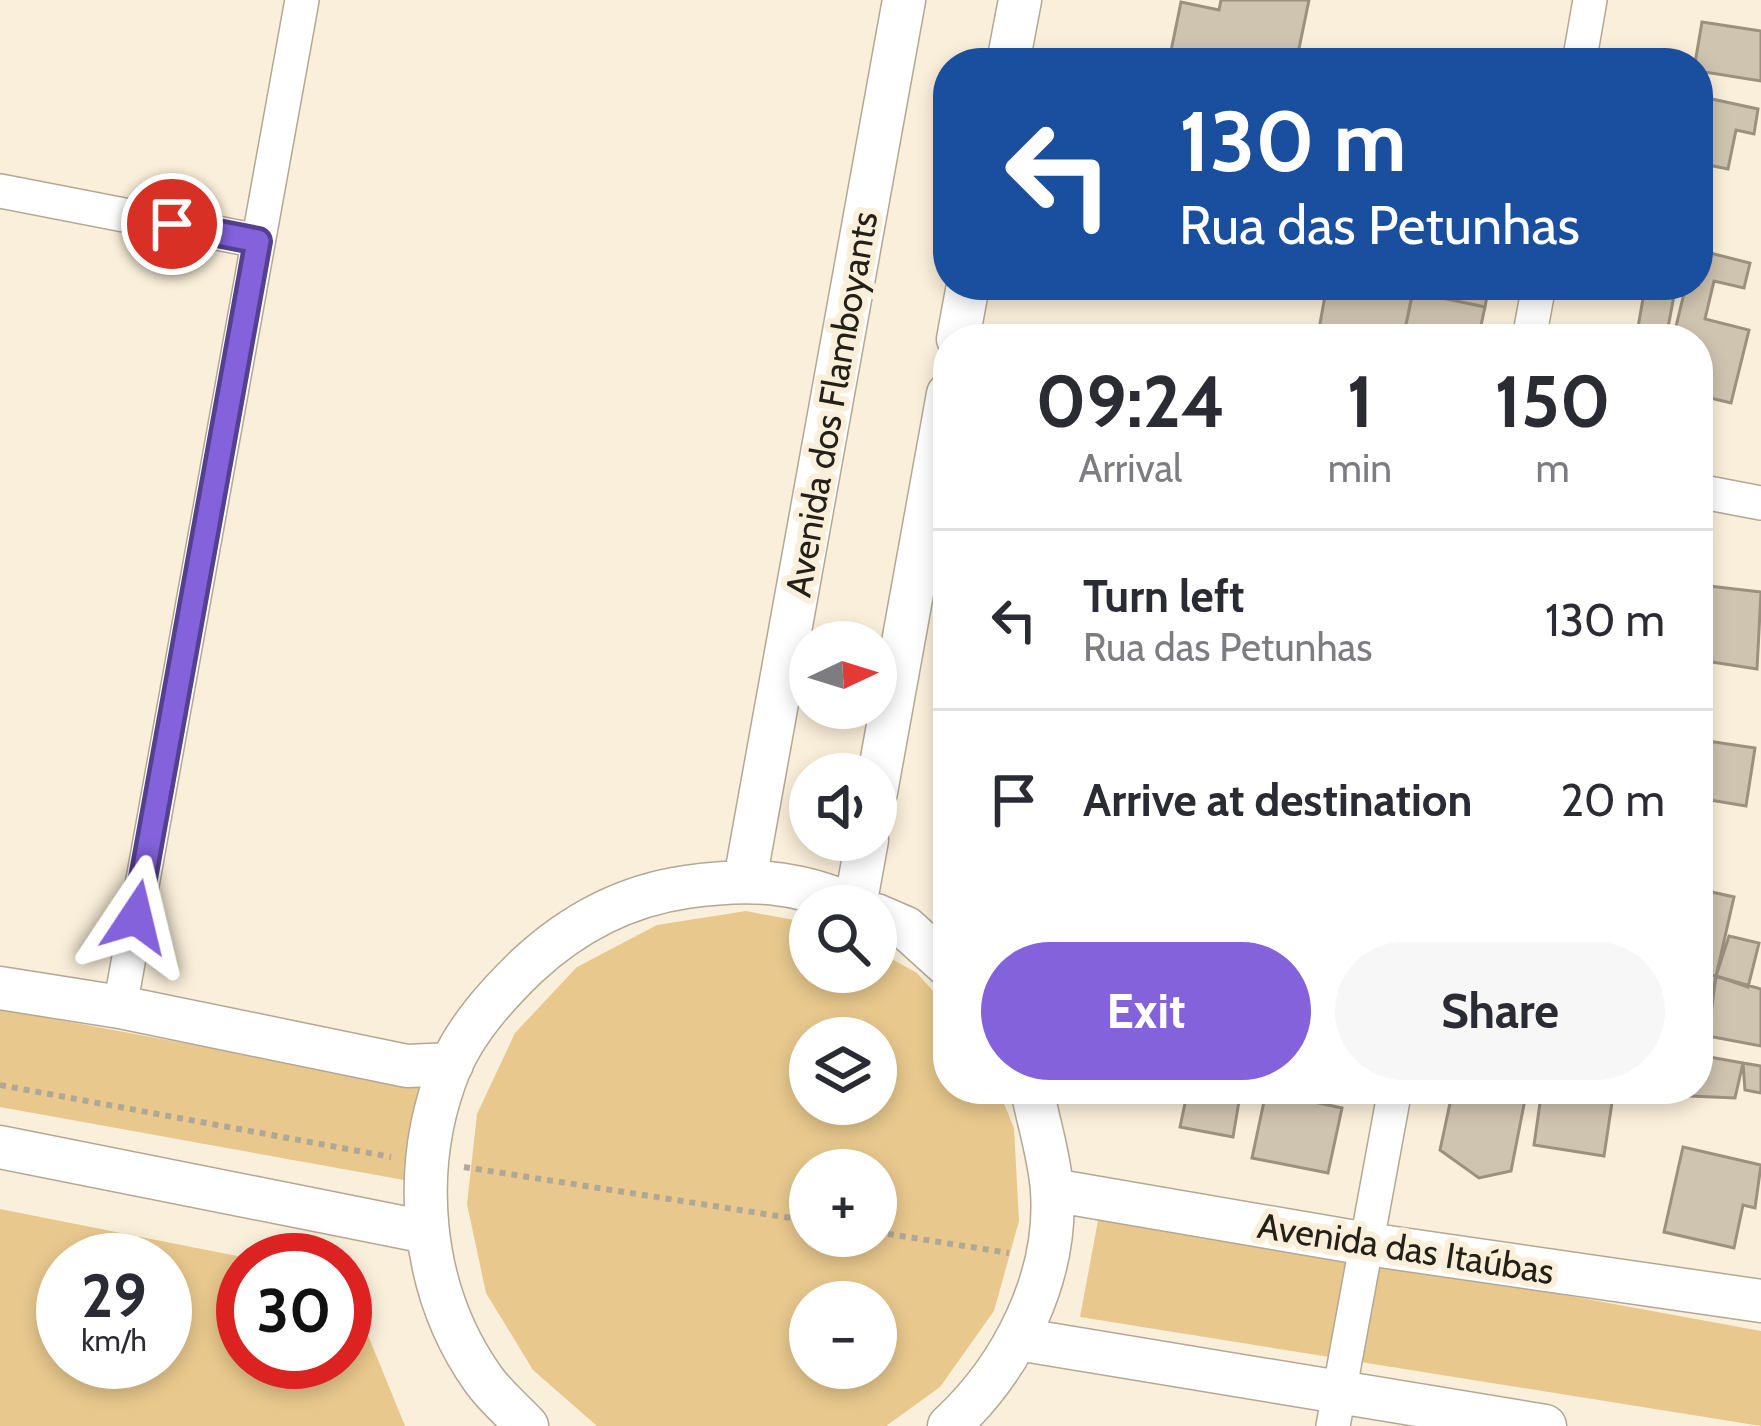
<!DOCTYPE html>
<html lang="en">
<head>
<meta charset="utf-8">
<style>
	body { margin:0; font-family:Cabin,sans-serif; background:#f7f7f7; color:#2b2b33; height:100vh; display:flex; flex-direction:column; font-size:45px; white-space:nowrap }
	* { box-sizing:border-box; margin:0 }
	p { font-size:39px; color:#7c7c81 }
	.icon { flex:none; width:66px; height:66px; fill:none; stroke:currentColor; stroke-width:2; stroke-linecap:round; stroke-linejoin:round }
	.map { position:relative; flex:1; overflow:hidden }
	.drawer { position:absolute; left:933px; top:324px; width:780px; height:780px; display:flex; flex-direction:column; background:#fff; border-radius:48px; box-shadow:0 6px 18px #0003 }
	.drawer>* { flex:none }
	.top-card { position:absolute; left:933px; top:48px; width:780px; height:252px; border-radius:48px; box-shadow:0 6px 18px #0003; background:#1a4fa0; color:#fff; overflow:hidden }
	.needle { width:78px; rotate:86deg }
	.controls { position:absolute; left:789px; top:621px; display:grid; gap:24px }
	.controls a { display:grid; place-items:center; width:108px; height:108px; border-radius:50%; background:#fff; box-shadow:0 6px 18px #0003; font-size:60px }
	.speed { position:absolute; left:36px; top:1233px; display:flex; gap:24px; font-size:60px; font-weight:700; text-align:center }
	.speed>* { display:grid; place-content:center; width:156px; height:156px; border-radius:50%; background:#fff; box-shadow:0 6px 18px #0003; line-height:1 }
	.speed small { font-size:30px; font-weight:400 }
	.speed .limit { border:18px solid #d22; background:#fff; color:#111 }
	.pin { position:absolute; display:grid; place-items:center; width:102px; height:102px; color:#fff; margin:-51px; border:6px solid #fff; border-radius:50%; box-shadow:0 3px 12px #0007 }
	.me { position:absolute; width:132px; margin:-66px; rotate:10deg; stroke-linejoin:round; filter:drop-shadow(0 0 9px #0008) }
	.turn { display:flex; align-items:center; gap:42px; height:252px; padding:0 48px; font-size:54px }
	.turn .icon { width:156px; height:156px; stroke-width:2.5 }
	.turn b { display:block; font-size:84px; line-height:102px }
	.eta { display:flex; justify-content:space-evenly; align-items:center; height:204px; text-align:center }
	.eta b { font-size:72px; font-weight:700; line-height:84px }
	.primary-button { display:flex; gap:24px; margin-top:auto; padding:24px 48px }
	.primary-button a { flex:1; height:138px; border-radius:72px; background:#8362dc; color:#fff; font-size:48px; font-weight:700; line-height:138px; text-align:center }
	.primary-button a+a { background:#f7f7f7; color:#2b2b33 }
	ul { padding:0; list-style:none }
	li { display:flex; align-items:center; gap:36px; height:180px; padding:0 48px; border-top:3px solid #e1e1e2 }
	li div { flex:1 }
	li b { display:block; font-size:45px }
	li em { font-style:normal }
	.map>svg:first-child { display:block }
</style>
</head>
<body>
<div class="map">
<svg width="1761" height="1426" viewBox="0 0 1761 1426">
	<rect width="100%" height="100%" fill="#faefda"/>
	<path fill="#e8c88d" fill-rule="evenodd" d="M746,911L810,923V972H876V950L917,973L948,1008V1089H998L1014,1128L1019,1221L994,1311L940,1387L886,1426H597L533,1370L486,1293L467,1204L477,1114L515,1033L577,967L657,925ZM810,1038H876V1104H810ZM810,1170H876V1236H810ZM810,1302H876V1368H810Z
		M0,1009L432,1089L415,1182L0,1107Z
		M0,1209L257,1260H243V1362H345V1279L405,1426H0ZM63,1260H165V1362H63Z
		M1100,1210L1761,1331V1426L1080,1317Z"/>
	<path fill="#cfc4b0" stroke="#9c917f" stroke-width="3" d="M1221,0H1309L1296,63H1226L1171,51L1181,2L1219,10Z
		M1702,22L1761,31V81L1698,71L1695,63Z
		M1698,96L1758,109L1754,134L1736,130L1728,169L1698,163Z
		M1698,250L1750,263L1744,288L1714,281L1705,319L1749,330L1731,403L1698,395L1703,351L1698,350V339H1673L1686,285H1698Z
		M1327,285H1414L1403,339L1367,334L1366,339H1334L1336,331L1319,329Z
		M1414,285H1489L1485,307L1413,292Z
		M1614,285H1676L1667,333L1638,327L1644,293Z
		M1413,292L1485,307L1478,339H1403Z
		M1604,326L1656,339H1601Z
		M1698,583L1709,586L1698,635Z
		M1709,586L1761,592L1757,669L1699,660Z
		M1701,740L1755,748L1746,806L1698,798Z
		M1698,889L1734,897L1716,976L1698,972Z
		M1729,936L1759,943L1748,987L1716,976Z
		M1698,973L1716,976L1702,1045L1698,1044Z
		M1716,976L1761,989V1046L1708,1036Z
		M1698,1055L1743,1063L1735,1098L1691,1096L1692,1089H1698Z
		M1743,1063L1761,1066V1093L1745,1090Z
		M1188,1089H1241L1233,1137L1180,1127Z
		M1453,1089H1527L1511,1171L1479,1178L1440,1150Z
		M1542,1089H1614L1604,1156L1534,1145Z
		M1266,1092L1342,1108L1328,1173L1252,1158Z
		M1683,1147L1761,1165L1755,1208L1743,1205L1734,1248L1664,1232Z"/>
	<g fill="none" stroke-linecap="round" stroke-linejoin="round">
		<defs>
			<path id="minor" d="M1579,63L1590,0
				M0,191L258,241
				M1529,339L1539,285
				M1698,491L1761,503
				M120,1007L302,0
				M1333,1426L1395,1089"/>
			<path id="tertiary" d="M1008,63L1020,0
				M958,339L968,285
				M876,792L948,394
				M745,880L904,0
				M855,906L867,840
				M876,915L906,928L948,966
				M0,988L120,1007L407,1066L452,1064
				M0,1147L426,1232
				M1052,1190L1367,1244L1761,1301
				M1018,1339L1545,1426
				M527,1426C513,1411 495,1396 483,1379C420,1290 409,1168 450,1067C467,1028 497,995 527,966C572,924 624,896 686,887C748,878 796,880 854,906
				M949,1426C1012,1368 1058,1278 1052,1191C1050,1157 1038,1122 1032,1089"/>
		</defs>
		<use href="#minor" stroke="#b2a895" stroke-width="36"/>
		<use href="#tertiary" stroke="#b2a895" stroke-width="45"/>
		<path stroke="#b0a797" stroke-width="6" stroke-dasharray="6 6" stroke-linecap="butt" d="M0,1085L391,1157
			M464,1167L810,1221
			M876,1232L1009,1253"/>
		<use href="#minor" stroke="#fff" stroke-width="33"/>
		<use href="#tertiary" stroke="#fff" stroke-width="42"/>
	</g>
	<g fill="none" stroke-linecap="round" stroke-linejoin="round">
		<defs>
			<path id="route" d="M136,917L258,241L172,224"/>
		</defs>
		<use href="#route" stroke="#55408f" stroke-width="30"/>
		<use href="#route" stroke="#8362dc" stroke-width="21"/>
	</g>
	<g text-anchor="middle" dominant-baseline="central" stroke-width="12" stroke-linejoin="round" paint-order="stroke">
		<g font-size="36" fill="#242018" stroke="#faefda">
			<text transform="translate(831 404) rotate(-80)">Avenida dos Flamboyants</text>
			<text transform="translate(1406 1248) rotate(9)">Avenida das Itaúbas</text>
		</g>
	</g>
</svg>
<div class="controls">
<a><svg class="needle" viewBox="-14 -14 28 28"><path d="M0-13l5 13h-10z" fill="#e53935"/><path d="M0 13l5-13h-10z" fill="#7c7c81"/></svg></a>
<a><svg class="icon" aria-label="sound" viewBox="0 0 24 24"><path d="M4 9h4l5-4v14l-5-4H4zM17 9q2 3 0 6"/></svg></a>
<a><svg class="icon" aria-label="search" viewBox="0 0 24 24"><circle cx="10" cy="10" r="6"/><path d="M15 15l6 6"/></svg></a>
<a><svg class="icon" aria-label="layers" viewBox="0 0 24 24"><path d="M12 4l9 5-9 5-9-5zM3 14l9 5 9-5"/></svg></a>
<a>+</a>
<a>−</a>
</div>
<div class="speed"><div>29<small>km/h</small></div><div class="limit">30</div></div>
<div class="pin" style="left:172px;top:224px;background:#d93025"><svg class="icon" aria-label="arrive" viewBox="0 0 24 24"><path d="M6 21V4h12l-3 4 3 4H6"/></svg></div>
<svg class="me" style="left:136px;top:917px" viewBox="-20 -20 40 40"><path d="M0-17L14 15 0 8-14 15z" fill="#8362dc" stroke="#fff" stroke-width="4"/></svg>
<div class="top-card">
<div class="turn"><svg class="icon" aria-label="left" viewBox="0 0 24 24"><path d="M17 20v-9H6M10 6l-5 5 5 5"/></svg><div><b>130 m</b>Rua das Petunhas</div></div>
</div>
<section class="drawer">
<div class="eta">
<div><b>09:24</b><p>Arrival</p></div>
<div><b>1</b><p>min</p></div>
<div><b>150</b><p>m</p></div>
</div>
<ul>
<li><svg class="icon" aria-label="left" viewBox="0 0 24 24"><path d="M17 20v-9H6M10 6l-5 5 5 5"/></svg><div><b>Turn left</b><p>Rua das Petunhas</p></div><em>130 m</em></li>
<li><svg class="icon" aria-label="arrive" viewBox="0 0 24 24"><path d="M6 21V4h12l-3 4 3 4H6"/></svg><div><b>Arrive at destination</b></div><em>20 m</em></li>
</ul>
<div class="primary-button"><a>Exit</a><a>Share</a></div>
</section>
</div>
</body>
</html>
